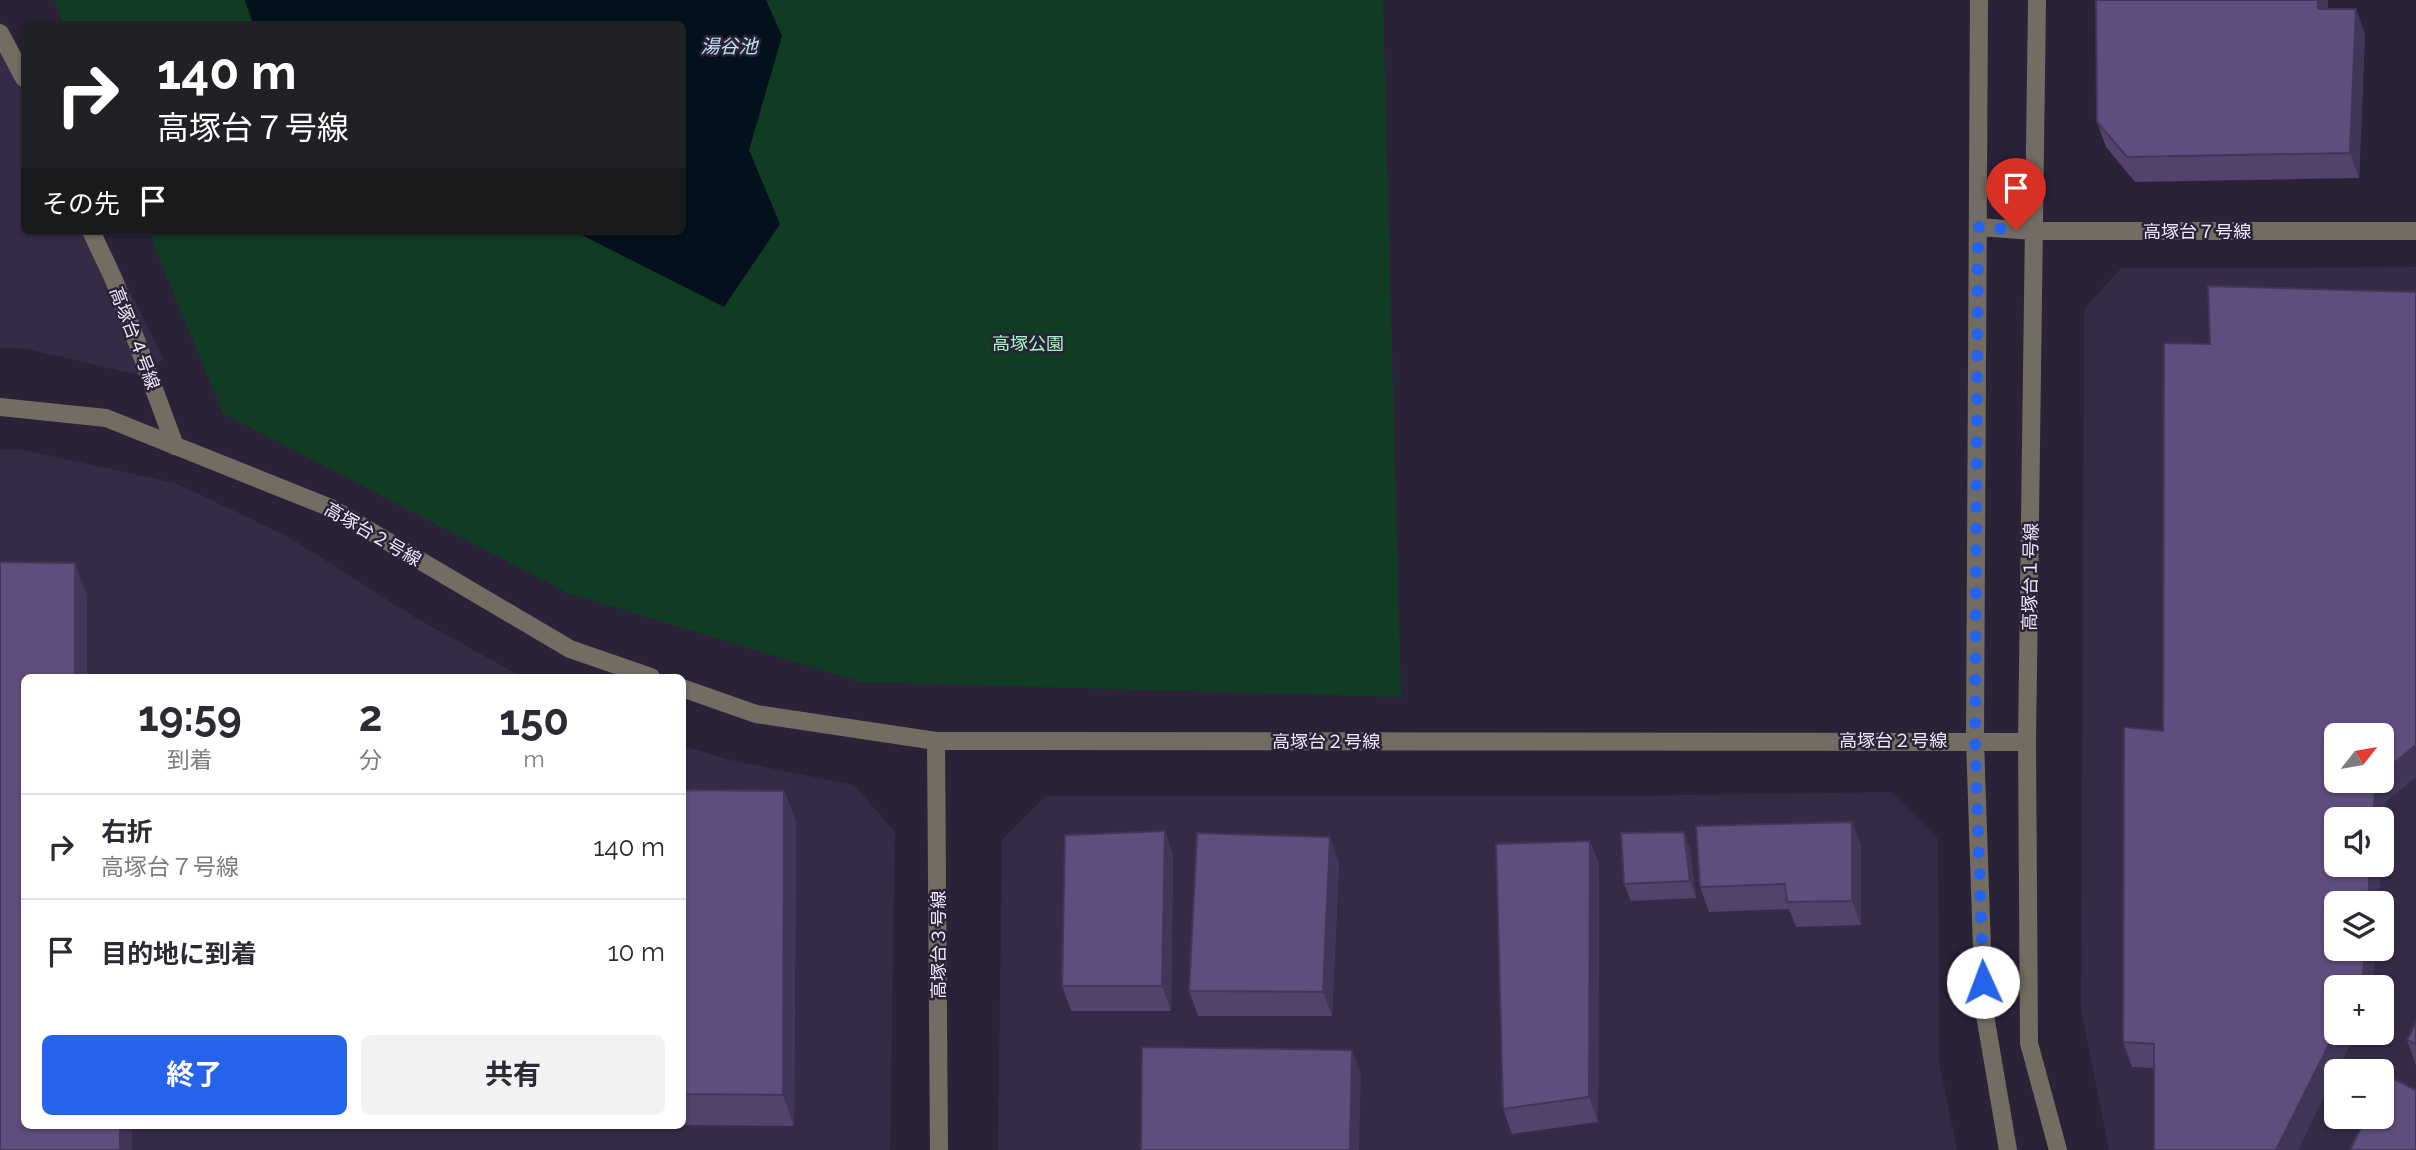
<!DOCTYPE html>
<html lang="ja">
<head>
<meta charset="utf-8">
<style>
	body { margin:0; font-family:Raleway,"Noto Sans JP",sans-serif; background:#f2f2f3; color:#2b2b33; height:100vh; display:flex; flex-direction:column; font-size:26px; white-space:nowrap }
	* { box-sizing:border-box; margin:0 }
	p { font-size:23px; color:#7c7c81 }
	.icon { flex:none; width:38px; height:38px; fill:none; stroke:currentColor; stroke-width:2; stroke-linecap:round; stroke-linejoin:round }
	.map { position:relative; flex:1; overflow:hidden }
	.details { position:absolute; left:21px; top:674px; width:665px; height:455px; display:flex; flex-direction:column; background:#fff; border-radius:10px; box-shadow:0 2px 5px #0004 }
	.details>* { flex:none }
	.hud { position:absolute; left:21px; top:21px; width:665px; height:214px; border-radius:10px; box-shadow:0 2px 5px #0004; background:#202124; color:#fff; overflow:hidden }
	.needle { width:46px; rotate:59deg }
	.buttons { position:absolute; left:2324px; top:723px; display:grid; gap:14px }
	.buttons a { display:grid; place-items:center; width:70px; height:70px; border-radius:10px; background:#fff; box-shadow:0 2px 5px #0004; font-size:35px }
	.pin { position:absolute; display:grid; place-items:center; width:60px; height:60px; color:#fff; margin:-72px -30px; border-radius:50% 50% 50% 0; rotate:-45deg; box-shadow:0 0 7px #0007 }
	.pin .icon { rotate:45deg }
	.me { position:absolute; width:77px; margin:-38px; rotate:358deg; stroke-linejoin:round; filter:drop-shadow(0 0 5px #0008) }
	.turn { display:flex; align-items:center; gap:24px; height:147px; padding:0 21px; font-size:32px }
	.turn .icon { width:91px; height:91px; stroke-width:2.5 }
	.turn b { display:block; font-size:49px; line-height:60px }
	.then { display:flex; align-items:center; height:66px; padding:0 21px; background:#0003; gap:14px; font-size:26px }
	.eta { display:flex; justify-content:space-evenly; align-items:center; height:119px; text-align:center }
	.eta b { font-size:42px; font-weight:700; line-height:49px }
	.action { display:flex; gap:14px; margin-top:auto; padding:14px 21px }
	.action a { flex:1; height:80px; border-radius:10px; background:#2563eb; color:#fff; font-size:28px; font-weight:700; line-height:80px; text-align:center }
	.action a+a { background:#f2f2f3; color:#2b2b33 }
	ul { padding:0; list-style:none }
	li { display:flex; align-items:center; gap:21px; height:105px; padding:0 21px; border-top:2px solid #e1e1e2 }
	li div { flex:1 }
	li b { display:block; font-size:26px }
	li em { font-style:normal }
	.map>svg:first-child { display:block }
</style>
</head>
<body>
<div class="map">
<svg width="2416" height="1150" viewBox="0 0 2416 1150">
	<rect width="100%" height="100%" fill="#2a2237"/>
	<path fill="#352b46" fill-rule="evenodd" d="M0,23L24,73V231H101L163,359L148,377L27,349L0,348Z
		M2416,267V1150H2109L2081,1010L2084,309L2121,268ZM2336,735H2382V780H2336ZM2336,819H2382V864H2336ZM2336,903H2382V948H2336ZM2336,987H2382V1032H2336ZM2336,1071H2382V1116H2336Z
		M0,450H23L175,483L287,536L416,618L522,677H24V1125H682L683,746L730,760L854,785L895,832L890,1150H0Z
		M1891,792L1938,839L1939,1061L1957,1150H998L1002,840L1046,796H1617Z"/>
	<path fill="#103c24" d="M54,0H1383L1401,697L861,682L568,593L223,413L148,231H682V24H64Z"/>
	<path fill="#02111b" d="M245,0H766L782,36L749,150L780,224L724,307L574,231H682V24H253Z"/>
	<g fill="none" stroke-linecap="round" stroke-linejoin="round">
		<path stroke="#736c62" stroke-width="18" d="M1979,0L1975,740L1984,1009L2008,1150
			M2037,0L2027,742L2029,1043L2058,1150
			M0,33L24,78
			M1978,227L2035,231H2416
			M91,231L114,280L175,446
			M0,407L106,418L331,508L570,649L651,677
			M682,688L756,714L936,741L2027,742
			M936,741L939,1150"/>
	</g>
	<path fill="#52426c" d="M2096,0H2328V9L2365,33L2359,178L2135,182L2106,147L2097,122Z
		M2416,292V777L2385,802L2336,864H2381L2378,903L2336,1032H2356L2337,1071L2154,1068L2132,1067L2123,1042L2163,731L2210,344Z
		M682,790L784,791L796,822L794,1126L682,1125Z
		M1852,822L1861,846V925L1796,927L1789,909L1709,912L1700,887Z
		M1165,831L1173,855L1171,1011H1071L1062,986Z
		M1590,841L1599,865L1598,1122L1512,1134L1503,1109Z
		M1690,849L1696,898L1631,901L1624,884Z
		M1339,862L1332,1016H1198L1189,991Z
		M2416,1022V1065L2407,1040Z"/>
	<path fill="#423658" d="M2318,0H2328L2327,33L2318,9Z
		M2356,9L2365,33L2359,178L2350,153Z
		M75,563L87,595V677H75Z
		M2416,745V777L2385,802L2382,853V819H2373L2376,780H2382V773Z
		M784,791L796,822L794,1126L783,1095Z
		M1852,822L1861,846V925L1852,901Z
		M1165,831L1173,855L1171,1011L1162,986Z
		M1684,832L1690,849L1696,898L1690,881Z
		M1330,837L1339,862L1332,1016L1323,992Z
		M1590,841L1599,865L1598,1122L1589,1097Z
		M2370,864H2381L2378,903H2368Z
		M2365,948H2375L2373,987H2358Z
		M2336,1030V1032H2356L2298,1150H2276Z
		M1352,1050L1361,1074L1359,1150H1350Z
		M120,1125H132V1150H120Z"/>
	<path fill="#5f4d7d" stroke="#423658" stroke-width="2" d="M2096,0H2318V9H2356L2350,153L2127,157L2097,122Z
		M2208,286L2416,292V745L2382,773V735H2336V780H2376L2373,819H2336V864H2370L2368,903H2336V948H2365L2363,977L2358,987H2336V1030L2276,1150H2154V1044L2123,1042L2124,727L2163,731L2164,343L2210,344Z
		M0,562L75,563V677H24V1125H120V1150H0Z
		M682,790L784,791L783,1095L682,1094Z
		M1852,822V901L1787,902L1785,884L1700,887L1696,826Z
		M1165,831L1162,986H1062L1065,835Z
		M1684,832L1690,881L1624,884L1621,833Z
		M1197,833L1330,837L1323,992L1189,991Z
		M1590,841L1589,1097L1503,1109L1496,844Z
		M2416,1022V1044L2407,1040Z
		M1142,1047L1352,1050L1350,1150H1141Z
		M2388,1076L2416,1090V1150H2350L2367,1116H2382V1089Z"/>
	<g fill="none" stroke-linecap="round" stroke-linejoin="round">
		<path stroke="#2563eb" stroke-width="12" stroke-dasharray="0 21.6" d="M1983,982L1975,740L1978,227L2016,230"/>
	</g>
	<g text-anchor="middle" dominant-baseline="central" stroke-width="5" stroke-linejoin="round" paint-order="stroke">
		<g font-size="18" fill="#eee9f8" stroke="#2a2237">
			<text x="2197" y="231">高塚台７号線</text>
			<text transform="translate(135 338) rotate(69)">高塚台４号線</text>
			<text transform="translate(373 534) rotate(30)">高塚台２号線</text>
			<text transform="translate(2030 577) rotate(-89)">高塚台１号線</text>
			<text x="1893" y="740">高塚台２号線</text>
			<text x="1326" y="741">高塚台２号線</text>
			<text transform="translate(938 945) rotate(-90)">高塚台３号線</text>
		</g>
		<g font-size="18" fill="#a7f9c4" stroke="#2a2237">
			<text x="1028" y="343">高塚公園</text>
		</g>
		<g font-size="19" font-style="italic" fill="#c1e1f5" stroke="#2a2237">
			<text x="729" y="46">湯谷池</text>
		</g>
	</g>
</svg>
<div class="buttons">
<a><svg class="needle" viewBox="-14 -14 28 28"><path d="M0-13l5 13h-10z" fill="#e53935"/><path d="M0 13l5-13h-10z" fill="#7c7c81"/></svg></a>
<a><svg class="icon" aria-label="sound" viewBox="0 0 24 24"><path d="M4 9h4l5-4v14l-5-4H4zM17 9q2 3 0 6"/></svg></a>
<a><svg class="icon" aria-label="layers" viewBox="0 0 24 24"><path d="M12 4l9 5-9 5-9-5zM3 14l9 5 9-5"/></svg></a>
<a>+</a>
<a>−</a>
</div>
<div class="pin" style="left:2016px;top:230px;background:#d93025"><svg class="icon" aria-label="arrive" viewBox="0 0 24 24"><path d="M6 21V4h12l-3 4 3 4H6"/></svg></div>
<svg class="me" style="left:1983px;top:982px" viewBox="-20 -20 40 40"><circle r="19" fill="#fff"/><path d="M0-13L10 11 0 6-10 11z" fill="#2563eb"/></svg>
<div class="hud">
<div class="turn"><svg class="icon" aria-label="right" viewBox="0 0 24 24"><path d="M7 20v-9h11M14 6l5 5-5 5"/></svg><div><b>140 m</b>高塚台７号線</div></div>
<div class="then">その先<svg class="icon" aria-label="arrive" viewBox="0 0 24 24"><path d="M6 21V4h12l-3 4 3 4H6"/></svg></div>
</div>
<section class="details">
<div class="eta">
<div><b>19:59</b><p>到着</p></div>
<div><b>2</b><p>分</p></div>
<div><b>150</b><p>m</p></div>
</div>
<ul>
<li><svg class="icon" aria-label="right" viewBox="0 0 24 24"><path d="M7 20v-9h11M14 6l5 5-5 5"/></svg><div><b>右折</b><p>高塚台７号線</p></div><em>140 m</em></li>
<li><svg class="icon" aria-label="arrive" viewBox="0 0 24 24"><path d="M6 21V4h12l-3 4 3 4H6"/></svg><div><b>目的地に到着</b></div><em>10 m</em></li>
</ul>
<div class="action"><a>終了</a><a>共有</a></div>
</section>
</div>
</body>
</html>
